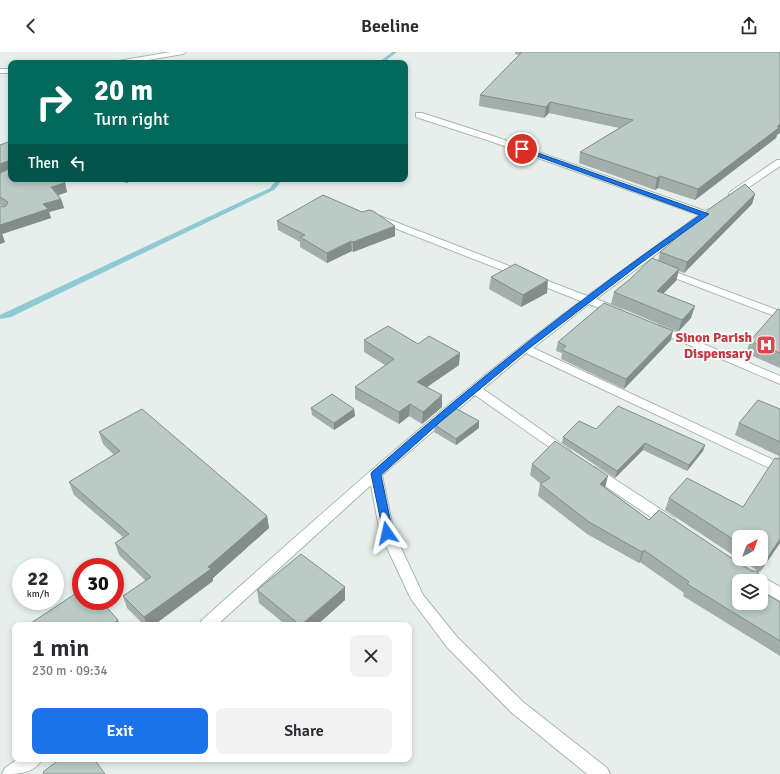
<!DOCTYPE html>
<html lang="en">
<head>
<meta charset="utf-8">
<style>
	body { margin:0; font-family:Signika,sans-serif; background:#f2f2f3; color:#2b2b33; height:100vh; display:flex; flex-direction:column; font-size:15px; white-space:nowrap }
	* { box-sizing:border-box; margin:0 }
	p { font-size:13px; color:#7c7c81 }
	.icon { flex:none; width:22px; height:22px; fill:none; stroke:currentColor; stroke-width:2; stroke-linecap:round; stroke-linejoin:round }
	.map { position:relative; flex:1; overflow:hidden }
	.panel { position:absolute; left:12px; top:570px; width:400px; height:140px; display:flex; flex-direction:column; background:#fff; border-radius:8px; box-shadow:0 2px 6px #0003 }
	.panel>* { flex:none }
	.guide { position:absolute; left:8px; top:8px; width:400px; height:122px; border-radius:8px; box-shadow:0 2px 6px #0003; background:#00695c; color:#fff; overflow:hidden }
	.needle { width:26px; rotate:41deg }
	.tools { position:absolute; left:732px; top:478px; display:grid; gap:8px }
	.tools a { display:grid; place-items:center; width:36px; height:36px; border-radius:8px; background:#fff; box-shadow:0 2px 6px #0003; font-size:20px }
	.speed { position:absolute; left:12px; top:506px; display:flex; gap:8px; font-size:20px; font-weight:700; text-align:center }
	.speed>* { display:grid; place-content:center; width:52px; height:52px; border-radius:50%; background:#fff; box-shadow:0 2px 6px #0003; line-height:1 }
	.speed small { font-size:10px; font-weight:400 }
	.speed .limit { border:6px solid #d22; background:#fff; color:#111 }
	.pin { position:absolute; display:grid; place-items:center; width:34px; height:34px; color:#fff; margin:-17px; border:2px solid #fff; border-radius:50%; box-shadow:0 1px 4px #0007 }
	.me { position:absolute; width:44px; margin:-22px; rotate:349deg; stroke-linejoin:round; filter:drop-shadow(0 0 3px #0008) }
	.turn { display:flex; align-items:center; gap:14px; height:84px; padding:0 20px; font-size:18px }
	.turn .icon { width:52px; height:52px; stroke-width:2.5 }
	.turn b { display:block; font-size:28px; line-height:34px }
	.then { display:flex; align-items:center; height:38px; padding:0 20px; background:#0003; gap:8px; font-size:15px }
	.round { display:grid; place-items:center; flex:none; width:42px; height:42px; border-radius:8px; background:#f2f2f3 }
	.summary { display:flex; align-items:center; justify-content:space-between; height:68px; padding:0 20px }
	h1 { font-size:24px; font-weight:600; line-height:30px }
	.primary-button { display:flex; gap:8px; margin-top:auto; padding:8px 20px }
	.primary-button a { flex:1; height:46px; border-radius:8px; background:#1a73e8; color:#fff; font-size:16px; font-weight:600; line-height:46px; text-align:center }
	.primary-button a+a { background:#f2f2f3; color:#2b2b33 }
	header { display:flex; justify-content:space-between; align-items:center; height:52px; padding:0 20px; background:#fff; font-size:18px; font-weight:600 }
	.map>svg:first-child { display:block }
</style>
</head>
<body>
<header><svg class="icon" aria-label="back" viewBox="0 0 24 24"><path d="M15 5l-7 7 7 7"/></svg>Beeline<svg class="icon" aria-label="share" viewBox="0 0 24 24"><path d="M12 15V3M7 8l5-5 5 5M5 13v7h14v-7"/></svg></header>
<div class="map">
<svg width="780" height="722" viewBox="0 0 780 722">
	<rect width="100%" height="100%" fill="#e6efeb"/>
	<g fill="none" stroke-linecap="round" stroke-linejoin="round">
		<path fill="#8ec9d4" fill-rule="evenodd" d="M392,0H397L383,11H378Z
			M277,127H283L274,138L11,265L0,267V263L270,136Z"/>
		<defs>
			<path id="minor" d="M171,0H186L183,2L130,11H115L118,9Z
				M0,17H11V21H0Z
				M416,61H422L496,85L705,159L709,157L713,160L596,247L621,257L622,259L621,261H613L589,252L533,296L780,411V421L526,301L483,337L570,398L572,401L570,404L566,405L562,404L475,343L382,423L394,481L423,543L457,585L523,650L607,716L610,722H587L511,660L447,595L411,547L380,481L371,433L217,573H199L202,568C325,459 448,347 581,249L374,168L372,166L374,164H380L587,244L699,163L490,89L416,65Z
				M777,108H780V114L736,144H730L729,142L730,140Z
				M662,215L780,259V266L659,220L657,218Z
				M658,273L780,324V332L654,278L653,276L654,274Z
				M594,415L599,417L674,466L676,470L674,474L669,475L664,474L589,423L588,420L589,417Z
				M742,513L780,535V549L761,538V529C751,529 740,530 735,519L737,515Z
				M18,707H42C34,722 18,722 2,722L5,716Z"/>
		</defs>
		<use href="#minor" stroke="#a8b8b2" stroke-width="2"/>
		<use href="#minor" fill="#fff" fill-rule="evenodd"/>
	</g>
	<path fill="#a1aea9" d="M515,0H780L777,83L776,86L695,148L658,136L655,138L579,111L580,100L619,76L549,61L544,66L479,54L480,43L519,3L515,2Z
		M0,93L65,131L67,140L58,143L61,147L64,156L49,160L51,166L2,182L5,190L0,192L2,155H4L0,153Z
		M119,127H137L126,131Z
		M755,142L752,152L684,221L679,219L676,229L663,241L691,266L678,280L611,252L614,240L658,209L660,200Z
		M277,169L395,184L353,200L352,199L327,211L300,195V190L278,178Z
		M491,225L547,241L521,255L489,237Z
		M780,258V316L746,301L750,289Z
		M364,288L418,292L459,313L427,335L442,355L422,372L409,364L399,372L355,347V335L385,313L364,300Z
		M671,288L624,337L561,307L562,301L556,299L558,290Z
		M311,356L354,357L355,364L334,378L312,363Z
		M780,357V491L760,520L759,519L754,529H739L780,550V604L683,544L684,541L640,510L639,511L587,482L538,444L540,432H541L530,423L532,412L605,435L649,468L751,519H758L740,507H761V485H739V507L665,458L669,446L743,455L778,407L779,404L735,383L739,371Z
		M479,369V376L456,393L434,380L435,373Z
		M596,377L705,393L703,399L687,419L643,398L615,426L562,391L563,385Z
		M99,380L267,464L269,476L213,526V529L154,573H144L127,556L123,544L146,529L119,503L115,491L123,485L74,443L69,430L114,403L103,392Z
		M257,538L345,548L317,573H286L259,551Z"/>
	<path fill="#838d89" d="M550,50L549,61L544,66L546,55Z
		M780,72V81L777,83L776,86L695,148L698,137Z
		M8,109L10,118L0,122V112Z
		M660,124L658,136L655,138L657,126Z
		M125,127H137L126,131Z
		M65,131L67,140L54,145L51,135Z
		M755,142L752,152L684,221L687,210Z
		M61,147L64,156L49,160L51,166L2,182L5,190L0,192V173L43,152Z
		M395,174V184L353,200V190Z
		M351,189L352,199L327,211V201Z
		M679,217L676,229L654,251L657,239Z
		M548,228L547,241L521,255L523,243Z
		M695,254L691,266L678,280L682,268Z
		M673,279L671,288L624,337L626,327Z
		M460,301L459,313L417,342V330Z
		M442,343V355L422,372L423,360Z
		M410,352L409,364L399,372V360Z
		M354,357L355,364L334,378V371Z
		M479,369V376L456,393V387Z
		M645,391L643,398L615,426L617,419Z
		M705,393L703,399L687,419L689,413Z
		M608,424L605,436L600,432Z
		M267,464L269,476L213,526V529L154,573H147L144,565L208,515Z
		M780,487V491L760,520L766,508Z
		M644,498L640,510L639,511L642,500Z
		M759,519L754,529H752Z
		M345,535V548L317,573H301Z
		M118,568L120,573H111Z"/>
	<path fill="#bbcac4" stroke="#838d89" d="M522,0H780V72L777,75H780L698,137L660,124L657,126L580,100L633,68L550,50L546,55L480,43Z
		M11,89V127H61L65,131L51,135L61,147L43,152L48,157L0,173V154L2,155L6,154L8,150L0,145V121L9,117L10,110L8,109L0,112V93Z
		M745,132L755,142L687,210L660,200L712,155Z
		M323,143L362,160L369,158L373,159L395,174L353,190L351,189L327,201L300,185L305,183L277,169Z
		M652,206L679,217L657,239L695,254L682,268L614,240L629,228Z
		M515,212L548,228L523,243L491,225Z
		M604,251L673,279L626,327L562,298L566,294L558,290Z
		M778,257L780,258V301L750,289Z
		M388,274L418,292L429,284L460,301L417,330L442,343L423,360L410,352L399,360L355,335L394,307L364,288Z
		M332,342L354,357L334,371L311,356Z
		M758,348L780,357V390L739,371Z
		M618,354L705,393L689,413L645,391L617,419L563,385L579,369L596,377Z
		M455,356L479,369L456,387L435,373Z
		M142,357L267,464L208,515L211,517L144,565L123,544L151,525L115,491L129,482L69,430L120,399L99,380Z
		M555,389L608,424L600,432L649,468L659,458L751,519H759L752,529H739V551H761V539L780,550V589L687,532L689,530L644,498L642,500L589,470L540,432L550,426L532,412Z
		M775,406L780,407V487L766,508L761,505V485H739V491L669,446L687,426L743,455Z
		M301,502L345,535L301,573H300L257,538Z
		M81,538V549H101L118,568L111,573H28Z
		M60,707H94L105,722H44L43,720Z"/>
	<path fill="#1a73e8" stroke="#114b97" d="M520,96H524L709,162L641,211L527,298L439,371L381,423L393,481L391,484H384L371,422L372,420C476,328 586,242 700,163L520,98Z"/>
	<defs>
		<symbol id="hospital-square" viewBox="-11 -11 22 22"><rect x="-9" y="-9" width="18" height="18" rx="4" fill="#e0444e" stroke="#f7fbf9"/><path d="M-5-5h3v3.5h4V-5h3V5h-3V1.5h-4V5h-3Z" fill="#fff"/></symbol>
	</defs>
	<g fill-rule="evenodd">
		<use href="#hospital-square" x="755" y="282" width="22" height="22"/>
	</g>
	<g text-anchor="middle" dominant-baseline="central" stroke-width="4" stroke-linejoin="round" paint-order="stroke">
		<g font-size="14" font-weight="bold" fill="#be3a42" stroke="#f7fbf9" text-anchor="end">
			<text x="752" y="285">Sinon Parish<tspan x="752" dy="16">Dispensary</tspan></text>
		</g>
	</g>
</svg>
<div class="tools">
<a><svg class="needle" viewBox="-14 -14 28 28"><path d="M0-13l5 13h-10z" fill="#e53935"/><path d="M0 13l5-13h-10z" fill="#7c7c81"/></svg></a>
<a><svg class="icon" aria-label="layers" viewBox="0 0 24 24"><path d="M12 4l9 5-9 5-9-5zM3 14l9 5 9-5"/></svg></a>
</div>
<div class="speed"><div>22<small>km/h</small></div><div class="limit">30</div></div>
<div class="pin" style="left:522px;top:97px;background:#d93025"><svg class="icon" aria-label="arrive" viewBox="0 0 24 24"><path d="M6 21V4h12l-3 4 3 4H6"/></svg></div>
<svg class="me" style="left:387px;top:481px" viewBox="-20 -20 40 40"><path d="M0-17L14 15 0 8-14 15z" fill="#1a73e8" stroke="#fff" stroke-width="4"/></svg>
<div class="guide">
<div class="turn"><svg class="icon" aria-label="right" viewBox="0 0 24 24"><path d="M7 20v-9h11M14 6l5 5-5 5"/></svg><div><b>20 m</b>Turn right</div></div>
<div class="then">Then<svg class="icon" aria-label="left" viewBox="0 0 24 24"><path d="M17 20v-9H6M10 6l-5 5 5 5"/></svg></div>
</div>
<section class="panel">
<div class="summary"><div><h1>1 min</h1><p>230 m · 09:34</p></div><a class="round"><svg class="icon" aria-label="close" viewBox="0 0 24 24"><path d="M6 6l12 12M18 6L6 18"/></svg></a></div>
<div class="primary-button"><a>Exit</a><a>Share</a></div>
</section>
</div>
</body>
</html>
